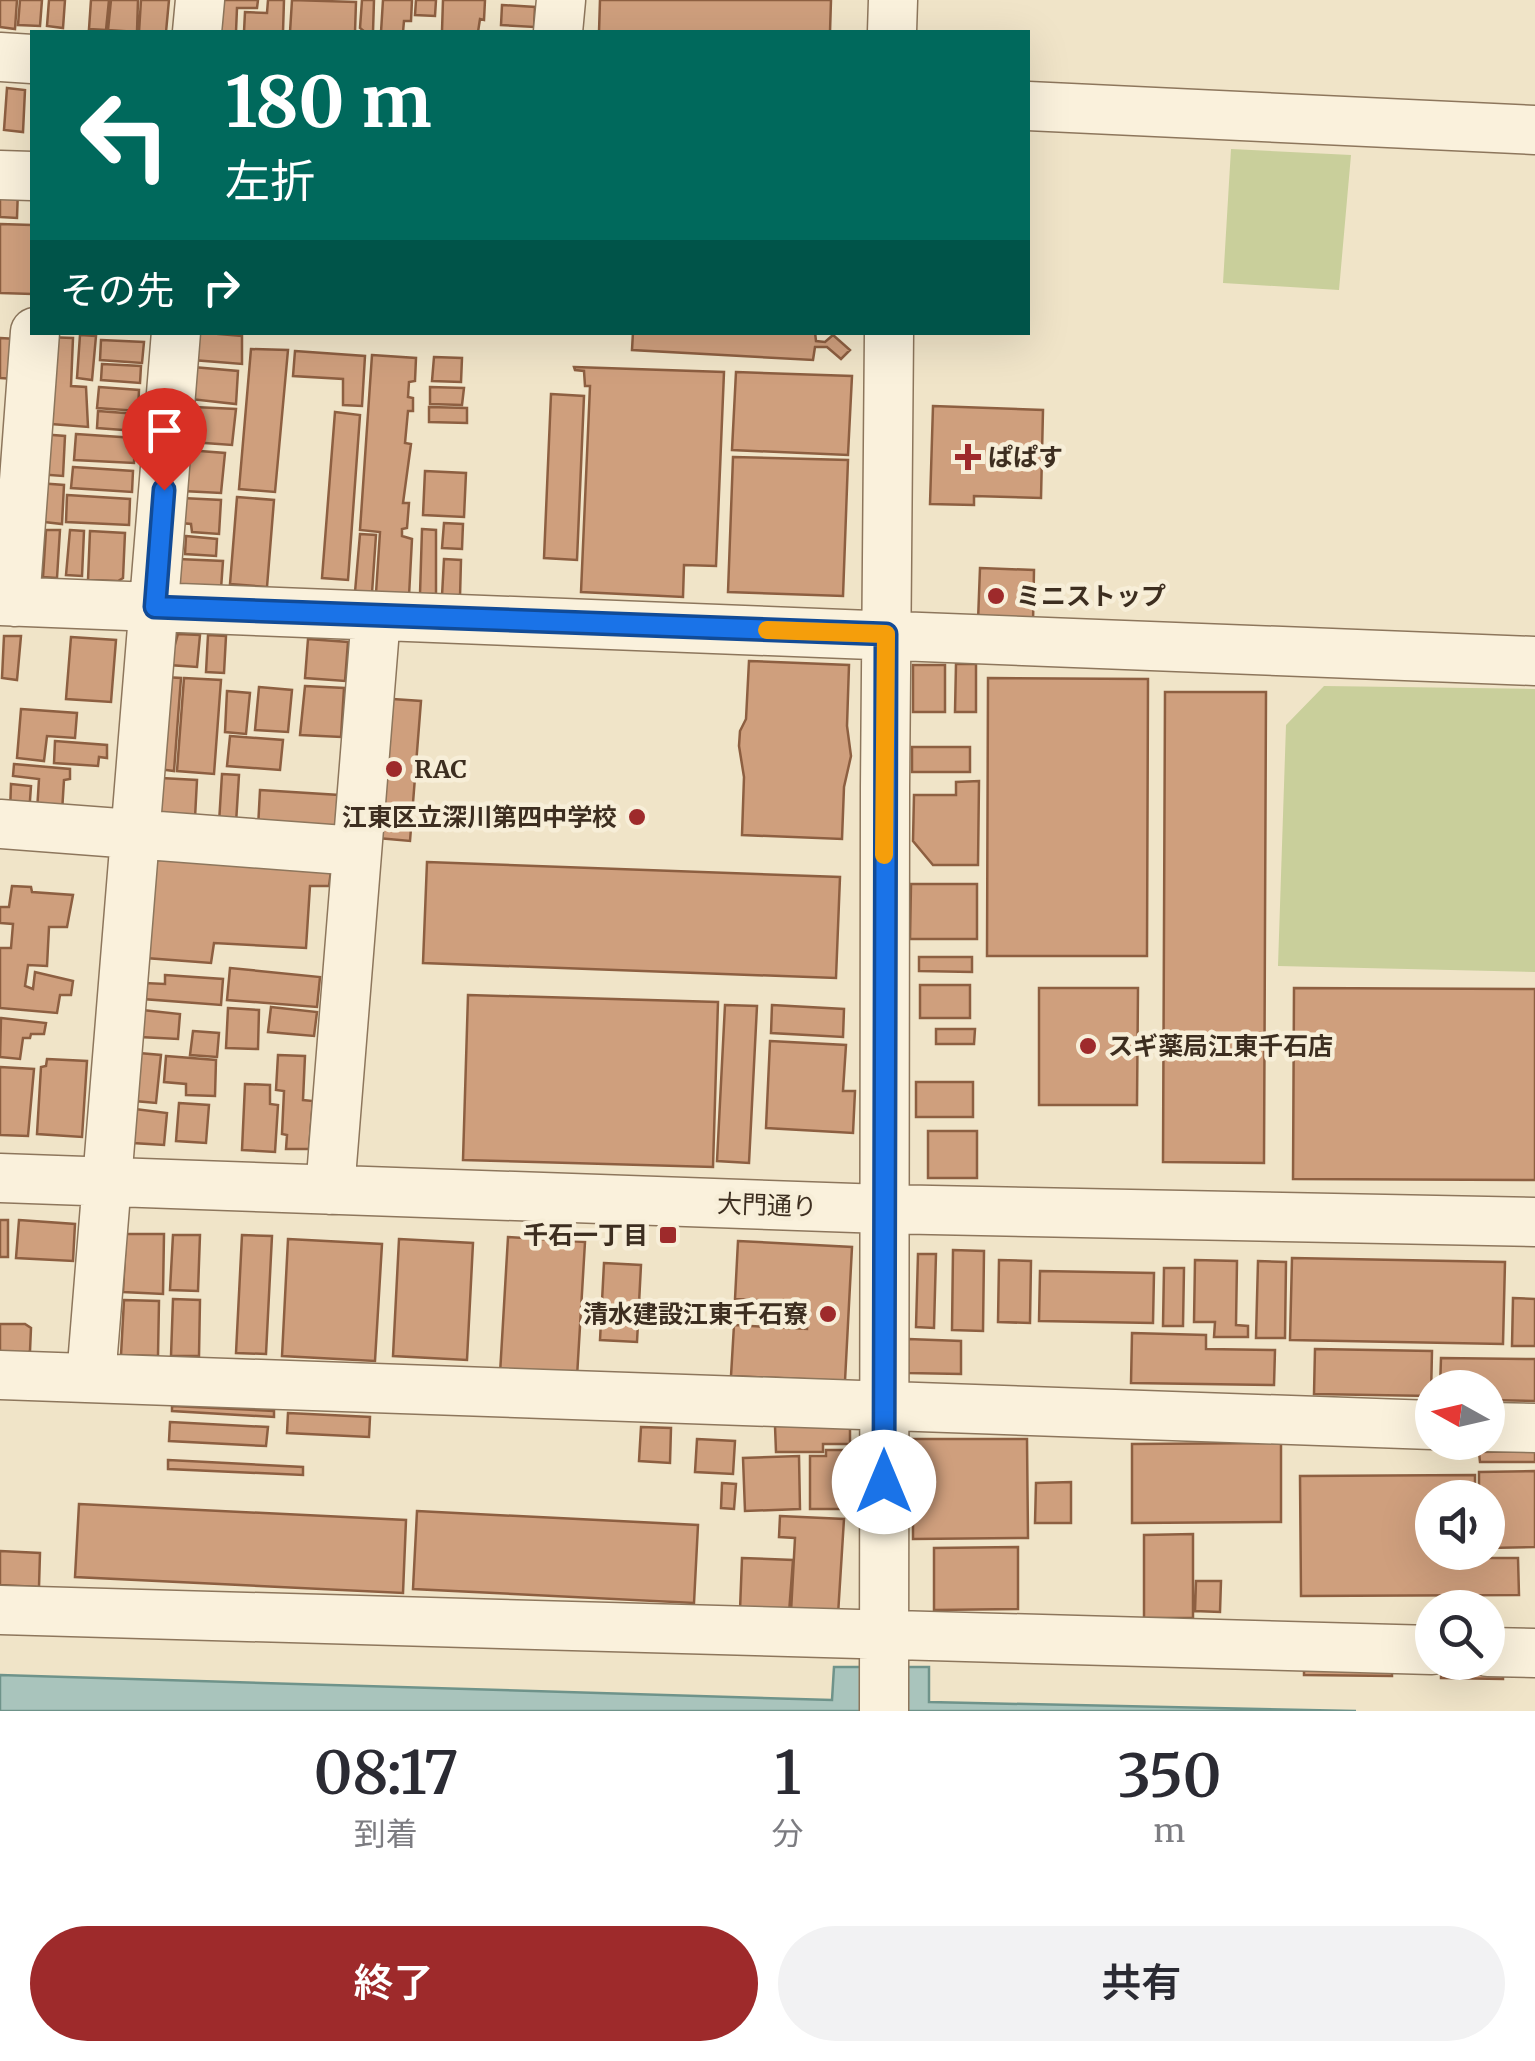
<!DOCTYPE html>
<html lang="ja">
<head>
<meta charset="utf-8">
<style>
	body { margin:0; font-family:Merriweather,"Noto Sans JP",serif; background:#f2f2f3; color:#2b2b33; height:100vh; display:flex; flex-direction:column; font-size:38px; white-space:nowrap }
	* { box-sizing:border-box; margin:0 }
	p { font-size:32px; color:#7c7c81 }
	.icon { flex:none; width:55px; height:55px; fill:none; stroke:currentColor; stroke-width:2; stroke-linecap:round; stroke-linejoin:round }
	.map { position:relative; height:1711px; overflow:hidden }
	.details { display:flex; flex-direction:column; background:#fff; flex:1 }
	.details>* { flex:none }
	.top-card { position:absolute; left:30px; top:30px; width:1000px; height:305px; border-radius:0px; box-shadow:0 10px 40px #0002; background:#00695c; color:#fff; overflow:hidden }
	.needle { width:65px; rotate:278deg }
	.fabs { position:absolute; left:1415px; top:1370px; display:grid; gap:20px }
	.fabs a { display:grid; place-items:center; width:90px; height:90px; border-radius:50%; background:#fff; box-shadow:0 10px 40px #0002; font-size:50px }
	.pin { position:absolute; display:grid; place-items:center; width:85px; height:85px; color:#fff; margin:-102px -42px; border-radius:50% 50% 50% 0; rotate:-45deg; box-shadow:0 0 10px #0007 }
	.pin .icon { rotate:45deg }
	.me { position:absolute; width:110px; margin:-55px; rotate:0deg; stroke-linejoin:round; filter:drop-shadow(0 0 8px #0008) }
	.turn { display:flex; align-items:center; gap:35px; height:210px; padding:0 30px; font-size:45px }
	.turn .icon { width:130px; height:130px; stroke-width:2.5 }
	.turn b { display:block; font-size:70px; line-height:85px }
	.then { display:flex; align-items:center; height:95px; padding:0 30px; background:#0003; gap:20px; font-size:38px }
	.eta { display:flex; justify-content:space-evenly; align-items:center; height:170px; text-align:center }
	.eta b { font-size:60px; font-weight:600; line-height:70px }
	.primary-button { display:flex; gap:20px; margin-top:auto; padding:20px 30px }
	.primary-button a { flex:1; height:115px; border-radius:60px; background:#9e2a2b; color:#fff; font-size:40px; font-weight:600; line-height:115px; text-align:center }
	.primary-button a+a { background:#f2f2f3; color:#2b2b33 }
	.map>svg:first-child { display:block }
</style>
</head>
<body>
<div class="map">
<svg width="1535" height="1711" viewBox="0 0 1535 1711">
	<rect width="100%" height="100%" fill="#f0e4c8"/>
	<path fill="#c9cf9b" d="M1231,149L1351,155L1339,290L1223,283Z
		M1324,686L1535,689V972L1278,966L1286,725Z"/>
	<path fill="#a9c4bc" stroke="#6f938a" stroke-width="2.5" d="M834,1667H929V1702L1356,1711H0V1675L832,1700Z"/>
	<path fill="#cf9f7d" stroke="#8d5f41" stroke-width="2.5" d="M0,0H17L15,29L0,27Z
		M20,0H42L40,26L18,25Z
		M49,0H65L63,28L47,26Z
		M91,0H109L106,30L89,29Z
		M111,0H138L137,32L108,30Z
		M141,0H169L166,32H139Z
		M220,0H258L257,8H237L236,32H218Z
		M268,0H284L283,32H244L245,12L267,13Z
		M292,0L356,2L355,32H290Z
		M362,0H374L373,32H365L360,28Z
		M383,0H412L411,21H404L403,32H381Z
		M416,0H436L435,16L415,15Z
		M443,0H485L484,20L480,19L478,32L442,31Z
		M600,0H831L830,32H599Z
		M502,5L535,7L534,27L501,25Z
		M7,88L25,90L23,132L4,130Z
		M0,188L18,189L17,218L0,217Z
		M0,224L32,225V294L0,293Z
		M196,332L242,336V364L193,360Z
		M633,332H815L816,341L825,342L833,335L850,350L841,359L827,347H815L813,360L632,350Z
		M80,335L96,336L92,380L77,378Z
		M45,337L73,338L71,386L86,387L88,427L39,423Z
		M0,338L17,339L14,379L0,378Z
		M101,340L144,342L142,363L100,360Z
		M251,349L288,350L275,492L239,489Z
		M295,351L365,356L362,406L343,405V379L293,376Z
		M372,355L416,358L415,381L409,382L408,397L413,398V411H408L405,443L411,444L403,503H409L407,528L402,529V536L412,539L409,596L376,593L380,532L360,530Z
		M434,357L462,358L461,382L432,381Z
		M102,364L141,366L140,383L101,380Z
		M193,367L238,371L236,404L190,399Z
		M574,367L724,372L716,566L684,565L683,597L581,592L590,386H585L584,371L575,370Z
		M736,372L852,376L848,455L732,450Z
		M99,387L139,390L138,411L97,408Z
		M430,387L464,388L462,405L430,404Z
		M551,394L584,396L577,560L544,558Z
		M933,406L1043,410L1041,498L974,496V505L930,504Z
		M194,407L236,409L232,445L191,442Z
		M429,407L467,408V423L429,422Z
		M98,411L138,414L136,431L97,428Z
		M335,412L360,415L348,580L322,578Z
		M40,434L65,436L63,476L37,474Z
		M76,434L135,438L134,463L74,460Z
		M187,450L225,453L221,493L183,491Z
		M733,457L848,460L843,596L728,592Z
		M73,467L133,471L132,492L71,488Z
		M425,471L466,473L464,517L423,515Z
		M38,483L64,485L62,524L35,521Z
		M67,495L130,499L129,525L66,522Z
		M237,497L274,500L267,587L230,584Z
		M182,498L221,500L219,534L192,532L191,524L181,523Z
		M444,523L463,524L462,549L442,548Z
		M422,529L436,530V594H420Z
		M46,530H60L57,578L43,577Z
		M70,530L84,531L82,576L66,575Z
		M90,531L125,533L123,578L118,581L88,580Z
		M360,534L376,535L372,593L355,592Z
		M186,536L217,539L216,556L185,554Z
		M178,559L223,561L221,589L180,587L176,582Z
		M444,559L461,560L460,597L442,596Z
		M980,568L1034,570L1033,623L978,621Z
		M178,634L200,635L197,667L169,665Z
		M208,635L226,636L224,673L206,672Z
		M4,636H21L17,680L2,678Z
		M71,637L116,640L111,702L66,699Z
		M308,639L348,642L345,681L305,678Z
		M749,661L849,665L847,726L851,756L844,787L842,839L742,835L744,777L739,746L740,731L746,719Z
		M956,664H976V712H955Z
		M913,665H945V712H913Z
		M164,677L181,678L174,771L158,769Z
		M184,678L221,680L214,774L177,771Z
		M988,678L1148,679L1147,956H987Z
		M305,686L344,688L341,737L300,735Z
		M259,687L292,690L288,732L255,730Z
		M227,691L250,693L246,734L225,732Z
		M1165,692H1266L1264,1163L1163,1162Z
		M378,698L421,701L410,841L367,837Z
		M21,709L77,713L75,738L47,736L44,761L17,758Z
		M230,736L283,740L280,770L227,766Z
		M55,741L107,745V758L99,757L98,766L54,763Z
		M912,747H970V772H912Z
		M14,764L70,769V779L64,780L62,812L37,811L39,779L13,776Z
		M222,774L239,775L236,823H219Z
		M161,778L197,780L195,818L158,815Z
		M979,781L978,865H933L913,841L914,795H956V782Z
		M11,784L31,786L29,814L10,812Z
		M260,790L339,795L336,833L258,828Z
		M154,859L331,871L329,886H310L306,948L214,943L211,963L146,958Z
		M427,862L840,877L836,978L423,963Z
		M911,884H977V939H910Z
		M12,886L31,887L32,892L73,895L67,927H49L47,966L28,965L25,986L33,989L35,972L73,981L71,995H60L57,1013L0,1008V948H11L13,924L0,923V907H9Z
		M919,957H972V972L919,971Z
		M230,968L320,977L317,1007L227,1000Z
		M165,975L223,979L221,1005L143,999L145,983L165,984Z
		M920,985H970V1018H920Z
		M1039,988H1138L1137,1105H1039Z
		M1294,988L1535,989V1180L1293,1179Z
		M468,995L718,1002L713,1167L463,1160Z
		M725,1005L757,1006L749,1163L717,1161Z
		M772,1005L844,1009L843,1037L771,1033Z
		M271,1007L317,1012L314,1036L268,1032Z
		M228,1008L259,1010L258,1049L226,1048Z
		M142,1010L180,1014L178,1039L140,1037Z
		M1,1018L46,1023L44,1034H31L30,1038H23L20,1059L0,1057Z
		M936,1029H975L974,1044H936Z
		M193,1031L219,1033L217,1057L190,1055Z
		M770,1041L846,1045L843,1091H855L853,1133L766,1128Z
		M139,1053L161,1055L156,1103L135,1101Z
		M278,1055L305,1056L303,1100L313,1101L309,1149H286L287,1135L282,1134L284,1091L276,1090Z
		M166,1056L216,1060L215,1096L186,1095V1084L164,1082Z
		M47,1059L87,1061L82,1137L37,1134L41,1067L46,1066Z
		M0,1067L34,1069L28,1136L0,1135Z
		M916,1082H973V1117H916Z
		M245,1084L270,1085V1104L278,1105L275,1152L242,1150Z
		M179,1103L209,1105L206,1143L176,1141Z
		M135,1109L167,1113L164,1145L133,1143Z
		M928,1131H977V1178H928Z
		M0,1220H8V1257H0Z
		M19,1220L75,1224L73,1261L16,1258Z
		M126,1234H164L163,1294L123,1292Z
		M173,1235H200L198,1291L170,1290Z
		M242,1235L272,1236L266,1354L236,1353Z
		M508,1237L585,1242L577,1377L500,1374Z
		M288,1239L382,1244L375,1361L282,1356Z
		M399,1239L473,1243L467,1360L393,1356Z
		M738,1241L852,1247L845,1381L731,1376L734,1325L807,1329L808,1303L735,1299Z
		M953,1250L984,1251L983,1331L952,1330Z
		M918,1254H936L934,1328L916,1327Z
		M1292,1258L1505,1262L1503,1344L1290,1340Z
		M999,1260L1031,1261L1030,1323L998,1322Z
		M1195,1260L1237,1261L1236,1325L1248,1326V1337H1214L1215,1322H1194Z
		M1258,1261L1286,1262L1285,1338H1256Z
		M604,1263L641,1265L637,1342L600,1340Z
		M1164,1268H1184L1183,1326H1163Z
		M1040,1271L1154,1273L1153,1323L1039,1321Z
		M1513,1298L1535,1299V1346H1512Z
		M173,1299L200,1300L199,1356H171Z
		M124,1300L159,1301L158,1356L121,1355Z
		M0,1324H25L31,1328L30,1351L24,1355L0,1354Z
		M1132,1333L1206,1335V1349L1275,1350L1274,1385L1131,1383Z
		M908,1339L961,1341V1374L908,1373Z
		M1315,1349L1432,1351L1431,1396L1314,1394Z
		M1441,1358L1535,1359V1401L1488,1400V1388H1440Z
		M172,1406L274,1411V1417L172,1411Z
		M288,1413L370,1417L369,1437L287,1433Z
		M170,1422L268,1427L266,1446L169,1441Z
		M850,1425V1444H823V1452H776L775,1426Z
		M641,1427L671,1428L670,1463L639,1461Z
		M697,1439L735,1441L733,1474L695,1472Z
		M913,1439H1027L1028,1538L913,1539Z
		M1281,1443V1522L1132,1523V1444Z
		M826,1450H849V1509H810V1456H826Z
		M1535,1451V1462H1480L1479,1452Z
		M799,1456L800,1509L745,1511L743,1458Z
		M168,1460L303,1467V1475L168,1469Z
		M1535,1471V1547L1488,1548V1498H1479V1472Z
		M1475,1475V1498H1432V1552H1476V1558H1518L1519,1595L1301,1596L1300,1476Z
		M1071,1482V1523H1035L1036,1483Z
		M722,1483L736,1484L734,1509L721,1508Z
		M79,1504L406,1520L403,1593L75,1577Z
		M417,1511L698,1525L694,1603L413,1589Z
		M780,1516L844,1519L838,1615L791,1612L795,1538L779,1537Z
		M1193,1534V1618H1144V1535Z
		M1018,1547V1609L934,1610V1548Z
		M0,1551L40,1553L39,1587L0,1585Z
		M742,1558L793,1560L789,1613L740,1610Z
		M1196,1581H1221L1220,1612L1195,1611Z
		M1304,1657L1392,1659V1676L1304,1675Z
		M1441,1665L1503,1666V1679L1441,1678Z"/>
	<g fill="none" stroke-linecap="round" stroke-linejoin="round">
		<defs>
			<path id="minor" d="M197,32L200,0
				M558,32L561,0
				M892,32L893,0
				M0,57L32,59
				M1028,106L1535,130
				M0,175L32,176
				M0,601L1535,661
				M15,602L35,332
				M0,824L357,851
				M0,1178L883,1209L1535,1222
				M330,1190L376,616
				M0,1375L1432,1425
				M91,1378L176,332
				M1488,1427L1535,1428
				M0,1610L1432,1650
				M1488,1652L1535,1653
				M884,1711L885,787L889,332"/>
		</defs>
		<use href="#minor" stroke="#8d765c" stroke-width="51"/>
		<use href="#minor" stroke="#faf1dc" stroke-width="48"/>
	</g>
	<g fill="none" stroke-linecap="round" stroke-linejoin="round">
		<defs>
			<path id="route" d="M164,490L155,607L886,634L884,1482"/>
		</defs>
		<use href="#route" stroke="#114b97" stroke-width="25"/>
		<use href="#route" stroke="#1a73e8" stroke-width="18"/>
		<path stroke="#f59e0b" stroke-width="18" d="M767,630L886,634L884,855"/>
	</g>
	<g fill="#9e2a2b" stroke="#f7eed8" stroke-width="4">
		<path d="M963 442h10v10h10v10h-10v10h-10v-10h-10v-10h10z"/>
		<circle cx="996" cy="596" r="10"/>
		<circle cx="394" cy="769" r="10"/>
		<circle cx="637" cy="817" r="10"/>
		<circle cx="1088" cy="1046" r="10"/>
		<rect x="658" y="1225" width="20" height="20" rx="5"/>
		<circle cx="828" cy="1314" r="10"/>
	</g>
	<g text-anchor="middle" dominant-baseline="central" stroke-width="9" stroke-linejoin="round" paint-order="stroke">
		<g font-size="25" font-weight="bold" fill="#3d2e20" stroke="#f7eed8" text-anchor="start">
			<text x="988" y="457">ぱぱす</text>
			<text x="1016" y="596">ミニストップ</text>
			<text x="414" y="769">RAC</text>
			<text x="617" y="817" text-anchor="end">江東区立深川第四中学校</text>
			<text x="1108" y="1046">スギ薬局江東千石店</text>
			<text x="648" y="1235" text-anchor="end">千石一丁目</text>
			<text x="808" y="1314" text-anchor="end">清水建設江東千石寮</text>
		</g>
		<g font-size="25" fill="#3d2e20" stroke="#f7eed8">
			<text transform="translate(767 1205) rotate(2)">大門通り</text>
		</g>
	</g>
</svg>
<div class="fabs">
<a><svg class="needle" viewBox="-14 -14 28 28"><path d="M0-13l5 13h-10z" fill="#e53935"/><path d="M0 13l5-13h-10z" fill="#7c7c81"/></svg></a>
<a><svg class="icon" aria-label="sound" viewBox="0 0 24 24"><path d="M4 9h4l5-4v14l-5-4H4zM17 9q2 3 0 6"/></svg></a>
<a><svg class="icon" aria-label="search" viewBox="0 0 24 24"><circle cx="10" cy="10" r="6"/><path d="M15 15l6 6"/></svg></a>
</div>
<div class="pin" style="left:164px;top:490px;background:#d93025"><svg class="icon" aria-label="arrive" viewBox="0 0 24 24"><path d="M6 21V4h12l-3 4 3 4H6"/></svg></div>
<svg class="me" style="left:884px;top:1482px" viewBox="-20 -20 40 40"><circle r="19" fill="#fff"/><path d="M0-13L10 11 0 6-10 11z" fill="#1a73e8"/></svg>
<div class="top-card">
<div class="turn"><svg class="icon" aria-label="left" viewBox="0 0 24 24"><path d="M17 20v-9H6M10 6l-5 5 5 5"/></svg><div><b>180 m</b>左折</div></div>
<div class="then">その先<svg class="icon" aria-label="right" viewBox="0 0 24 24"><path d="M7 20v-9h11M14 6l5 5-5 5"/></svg></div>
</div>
</div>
<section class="details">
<div class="eta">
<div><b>08:17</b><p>到着</p></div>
<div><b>1</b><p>分</p></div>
<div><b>350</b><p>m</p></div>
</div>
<div class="primary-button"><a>終了</a><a>共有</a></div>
</section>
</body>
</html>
